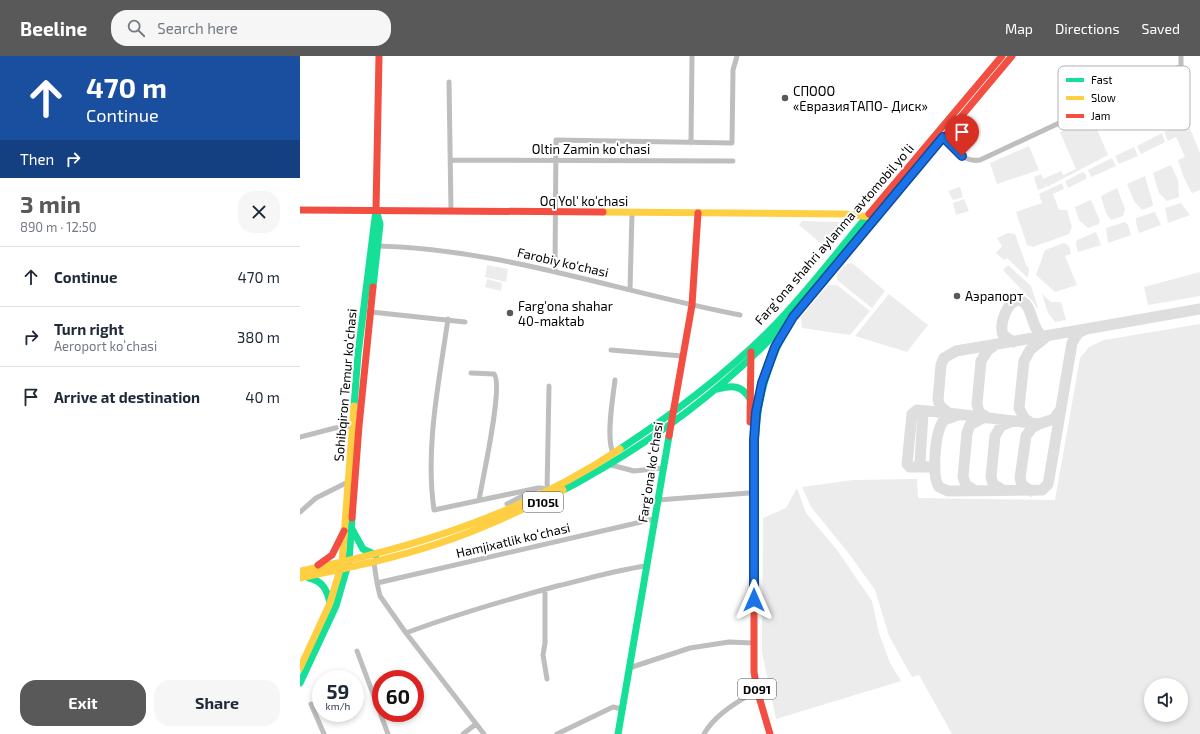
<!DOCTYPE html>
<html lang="en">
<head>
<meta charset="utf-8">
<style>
	body { margin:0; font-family:"Exo 2",sans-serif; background:#f6f6f7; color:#1f2937; height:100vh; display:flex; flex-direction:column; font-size:15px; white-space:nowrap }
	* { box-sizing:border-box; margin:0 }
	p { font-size:13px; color:#747a83 }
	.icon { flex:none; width:22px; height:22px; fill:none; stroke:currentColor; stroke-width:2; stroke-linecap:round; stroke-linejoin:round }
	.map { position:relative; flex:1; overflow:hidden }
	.drawer { display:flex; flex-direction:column; background:#fff; width:300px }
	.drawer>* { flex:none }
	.banner { background:#1a4fa0; color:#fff; overflow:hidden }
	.controls { position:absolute; left:844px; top:622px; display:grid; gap:8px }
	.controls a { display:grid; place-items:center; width:44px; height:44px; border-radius:50%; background:#fff; box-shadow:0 2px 6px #0003; font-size:20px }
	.speed { position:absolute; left:12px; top:614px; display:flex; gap:8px; font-size:20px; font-weight:700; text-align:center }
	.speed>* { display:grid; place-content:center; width:52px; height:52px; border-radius:50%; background:#fff; box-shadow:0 2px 6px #0003; line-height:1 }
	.speed small { font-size:10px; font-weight:400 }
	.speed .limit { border:6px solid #d22; background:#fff; color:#111 }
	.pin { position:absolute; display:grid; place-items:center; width:34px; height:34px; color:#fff; margin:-41px -17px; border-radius:50% 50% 50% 0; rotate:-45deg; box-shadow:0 0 4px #0007 }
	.pin .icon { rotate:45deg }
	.me { position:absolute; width:44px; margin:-22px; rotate:0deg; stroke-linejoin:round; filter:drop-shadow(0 0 3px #0008) }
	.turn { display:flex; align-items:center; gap:14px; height:84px; padding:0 20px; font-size:18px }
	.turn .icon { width:52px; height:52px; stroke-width:2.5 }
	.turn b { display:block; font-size:28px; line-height:34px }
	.then { display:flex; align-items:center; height:38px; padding:0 20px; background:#0003; gap:8px; font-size:15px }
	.round { display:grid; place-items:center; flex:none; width:42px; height:42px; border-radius:16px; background:#f6f6f7 }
	.head { display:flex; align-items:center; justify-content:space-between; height:68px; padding:0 20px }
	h1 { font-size:24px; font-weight:700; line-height:30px; color:#595959 }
	.action { display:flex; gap:8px; margin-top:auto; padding:8px 20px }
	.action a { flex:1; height:46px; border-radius:16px; background:#595959; color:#fff; font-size:16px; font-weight:700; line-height:46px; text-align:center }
	.action a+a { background:#f6f6f7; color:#1f2937 }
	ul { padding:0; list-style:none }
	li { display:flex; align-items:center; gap:12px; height:60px; padding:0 20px; border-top:1px solid #e0e1e3 }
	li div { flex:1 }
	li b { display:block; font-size:15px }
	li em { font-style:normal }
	header { display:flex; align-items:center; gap:24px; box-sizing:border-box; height:56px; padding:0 20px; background:#595959; color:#fff }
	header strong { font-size:19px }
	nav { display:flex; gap:22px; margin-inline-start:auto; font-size:14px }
	.search { width:280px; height:36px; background:#f6f6f7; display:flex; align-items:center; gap:10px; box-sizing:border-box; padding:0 14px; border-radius:16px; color:#747a83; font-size:15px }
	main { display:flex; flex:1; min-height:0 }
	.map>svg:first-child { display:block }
</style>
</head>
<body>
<header>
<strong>Beeline</strong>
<div class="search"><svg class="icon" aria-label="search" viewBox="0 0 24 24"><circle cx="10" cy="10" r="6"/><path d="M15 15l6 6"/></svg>Search here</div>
<nav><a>Map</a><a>Directions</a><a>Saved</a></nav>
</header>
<main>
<section class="drawer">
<div class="banner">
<div class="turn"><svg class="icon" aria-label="ahead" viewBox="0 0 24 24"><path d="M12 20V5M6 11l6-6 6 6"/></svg><div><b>470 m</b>Continue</div></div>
<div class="then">Then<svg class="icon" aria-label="right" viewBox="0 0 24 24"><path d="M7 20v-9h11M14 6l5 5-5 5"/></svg></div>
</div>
<div class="head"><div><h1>3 min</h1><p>890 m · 12:50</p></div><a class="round"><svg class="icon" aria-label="close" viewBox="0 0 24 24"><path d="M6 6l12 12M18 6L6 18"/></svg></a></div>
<ul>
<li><svg class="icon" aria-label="ahead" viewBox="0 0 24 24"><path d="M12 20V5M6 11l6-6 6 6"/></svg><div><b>Continue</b></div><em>470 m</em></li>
<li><svg class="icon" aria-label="right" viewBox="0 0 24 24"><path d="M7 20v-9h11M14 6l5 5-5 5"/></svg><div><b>Turn right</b><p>Aeroport koʻchasi</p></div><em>380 m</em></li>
<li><svg class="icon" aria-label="arrive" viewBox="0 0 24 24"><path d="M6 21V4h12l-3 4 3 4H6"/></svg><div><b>Arrive at destination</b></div><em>40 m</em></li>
</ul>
<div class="action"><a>Exit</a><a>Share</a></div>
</section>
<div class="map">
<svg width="900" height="678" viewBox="0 0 900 678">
	<rect width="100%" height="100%" fill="#fff"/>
	<path fill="#ececec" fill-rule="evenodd" d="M792,62L808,99L747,131L745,127L746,131L738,134L734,121L741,118L743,123L761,115L763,119L776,113L760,76Z
		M887,65L900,97V134L892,137L884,122L878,104L885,101L876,81L868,85L864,76Z
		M862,77L865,86L841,98L837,90Z
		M729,90L739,114L697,128L690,107Z
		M834,91L838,100L819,108L815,100Z
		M812,102L816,110L791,121L788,114Z
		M871,109L878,124L879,141L867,145L859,137L853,117Z
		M783,116L786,119V123L768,132L765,125Z
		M845,120L853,148L852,150L842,154L834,145L827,128Z
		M762,127L764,133L753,138L759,154H767L772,171L769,178L733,191L727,189L716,156L742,147L739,138Z
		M660,131L663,141L653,144L648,135Z
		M817,132L825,153L823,160L811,164L806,157L801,140Z
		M664,143L669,155L656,159L653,147Z
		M791,144L800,165L799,168L788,172L779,164L775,151Z
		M881,147L890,159L868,167L865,152Z
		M855,156L861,169L839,177L836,166V162Z
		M502,165L540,166L543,167L544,174L528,193L499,169Z
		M825,166L828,169L831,179L808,187L806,172Z
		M796,176L801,189L778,196L776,189L777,184Z
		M708,177L715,178L726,209L729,212L728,222L707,202L704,204L696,197L702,190L697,182Z
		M764,187L769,190L771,198L765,200L777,229L755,236L736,219L745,194Z
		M552,207L585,235L572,252L537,224V218L547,208Z
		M187,209L208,213L206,226L185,221Z
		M708,209L731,230L738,252H736L735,248L703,214Z
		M900,216V240L848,249L844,231Z
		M187,223L202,227L201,235L185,231Z
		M528,229H537L570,255L550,279L502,272L501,261Z
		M589,238L628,269L607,296L555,280Z
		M742,238L751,246H761L766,264L755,266L748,257Z
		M900,268V678H652L619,619L612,621L589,580L575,534L550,499L511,451L502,431L553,424L617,423L618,442L755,444L780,302L789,291L804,284ZM851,629H881V659H851Z
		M497,432L506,457L537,494L572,545L579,577L590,607L601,625L476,663L462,596L463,462L486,452Z"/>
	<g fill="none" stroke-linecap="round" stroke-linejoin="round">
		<path stroke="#dedede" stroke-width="11" d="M786,273L900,253
			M713,286L703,279C699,268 707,244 720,244C734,250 730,272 743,281
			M658,359L644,364C635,375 631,419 639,431L648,435L742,434L748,428L749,423L772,287L778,277L786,273L656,295L644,302L641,309L638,344L640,350L648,357L739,368L754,363L761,353
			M688,362L679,356L677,348L681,305L688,294L694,290
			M731,367L724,362L719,352L724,305L730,294L746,281
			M635,409L631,411H610L607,408L612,358L617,354L648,357
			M623,411L620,406L623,358L626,355
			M674,434L666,429L663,421L667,377L670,369L683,362
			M703,434L693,428L691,421L695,380L701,370L713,365
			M731,435L722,429L720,422L726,380L732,372L739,368"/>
		<path stroke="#bebebe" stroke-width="5" d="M149,26L151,155
			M643,81C653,92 663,107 680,104L881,10V0
			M391,87L392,0
			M150,104L433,105
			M78,190C202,193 319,236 440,259
			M255,215L256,84L432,87L433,14L437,0
			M330,234L332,157
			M71,256L165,266
			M148,263C139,326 125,391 134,454L238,432
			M311,294L382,300
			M171,317L194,318C204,328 182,426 179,444
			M0,381L35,372L52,370
			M314,398C305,387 313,340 315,324
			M311,409L334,415L363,412
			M247,436L249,330
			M358,444L449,437
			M207,448L238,432H242L247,436
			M0,456L16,442L48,426
			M74,507L77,527L80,540L106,577L184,678
			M77,527L354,463
			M245,534V587L243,599L247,623
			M106,577C156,558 206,544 257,530C287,523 316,514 346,510
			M57,595L88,678
			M329,612L390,592L429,586L453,587
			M11,648L24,678
			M163,678L176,668
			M257,678L313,651L322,653
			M404,678C415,658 438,646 457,634"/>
		<path stroke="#16e098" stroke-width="7" d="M418,333C432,329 442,329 450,343
			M54,350L58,298L76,154L80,168L73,231
			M320,393C373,358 425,319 470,274C506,238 536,197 569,158
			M454,429C454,364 458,324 490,265
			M263,434C277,428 290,419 303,412C380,367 450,309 509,242
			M52,473L63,493L76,499
			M9,522C23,525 27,534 30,547
			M0,627L36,550L49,505L52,462
			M318,678L369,380"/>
		<path stroke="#ffcf43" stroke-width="7" d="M303,156L545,158L571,161
			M0,515C113,492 223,458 320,393
			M0,522C46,512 92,503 137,488C180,474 222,454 263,434
			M0,612L30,547L42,507L54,350"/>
		<path stroke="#f24e42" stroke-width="7" d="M0,154L303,156
			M76,154L79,0
			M569,158L702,0
			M509,242L712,0
			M450,366L451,296
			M369,380L392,249L398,157
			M454,429V616L457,634L470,678
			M52,462L59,370L73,231
			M18,509L32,499L44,475"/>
	</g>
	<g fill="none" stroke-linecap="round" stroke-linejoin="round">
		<defs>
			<path id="route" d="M454,544V384L456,356L462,327L475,291L493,261L643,81L662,100"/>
		</defs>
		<use href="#route" stroke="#114b97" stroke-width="10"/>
		<use href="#route" stroke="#1a73e8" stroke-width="7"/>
	</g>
	<g fill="#595959" stroke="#fff" stroke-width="1.5">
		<circle cx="485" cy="42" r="4"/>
		<circle cx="657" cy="240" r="4"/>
		<circle cx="210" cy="257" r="4"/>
	</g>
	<g text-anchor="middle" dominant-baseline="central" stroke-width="4" stroke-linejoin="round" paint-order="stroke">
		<g fill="#fff" stroke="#4c4c4c" stroke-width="1">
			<rect x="223" y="436" width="40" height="20" rx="3"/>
			<rect x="438" y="623" width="38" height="20" rx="3"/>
		</g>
		<g font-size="12" font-weight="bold" fill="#000">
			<text x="243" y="446">D105l</text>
			<text x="457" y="633">D091</text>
		</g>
		<g font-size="13" fill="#000" stroke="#fff" text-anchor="start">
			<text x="493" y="35">СПООО<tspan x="493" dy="15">«ЕвразияТАПО- Диск»</tspan></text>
			<text x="665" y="240">Аэрапорт</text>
			<text x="218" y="250">Farg'ona shahar<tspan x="218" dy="15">40-maktab</tspan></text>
		</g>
		<g font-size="13" fill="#000" stroke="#fff">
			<text x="291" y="93">Oltin Zamin koʻchasi</text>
			<text x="284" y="145">Oq Yol' ko'chasi</text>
			<text transform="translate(534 178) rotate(-49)">Fargʻona shahri aylanma avtomobil yoʻli</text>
			<text transform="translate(263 206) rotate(13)">Farobiy ko'chasi</text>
			<text transform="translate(45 329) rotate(-85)">Sohibqiron Temur koʻchasi</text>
			<text transform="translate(350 416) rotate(-81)">Fargʻona koʻchasi</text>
			<text transform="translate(213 484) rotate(-13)">Hamjixatlik koʻchasi</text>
		</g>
	</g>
	<rect x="758" y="10" width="132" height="64" rx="6" fill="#fff" stroke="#b2b2b2" stroke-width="1"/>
	<rect x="766" y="22" width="18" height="4" fill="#16e098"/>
	<rect x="766" y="40" width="18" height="4" fill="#ffcf43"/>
	<rect x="766" y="58" width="18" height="4" fill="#f24e42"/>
	<g font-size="11" fill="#000">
		<text x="791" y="28">Fast</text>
		<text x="791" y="46">Slow</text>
		<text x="791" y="64">Jam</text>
	</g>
</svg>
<div class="controls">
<a><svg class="icon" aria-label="sound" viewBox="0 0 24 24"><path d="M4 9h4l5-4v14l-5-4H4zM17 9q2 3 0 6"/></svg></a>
</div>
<div class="speed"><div>59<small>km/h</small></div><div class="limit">60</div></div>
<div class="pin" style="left:662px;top:100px;background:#d93025"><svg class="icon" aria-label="arrive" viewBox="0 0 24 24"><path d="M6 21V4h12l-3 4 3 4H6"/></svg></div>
<svg class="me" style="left:454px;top:544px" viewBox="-20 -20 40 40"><path d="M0-17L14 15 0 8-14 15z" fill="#1a73e8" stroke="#fff" stroke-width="4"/></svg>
</div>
</main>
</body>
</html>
